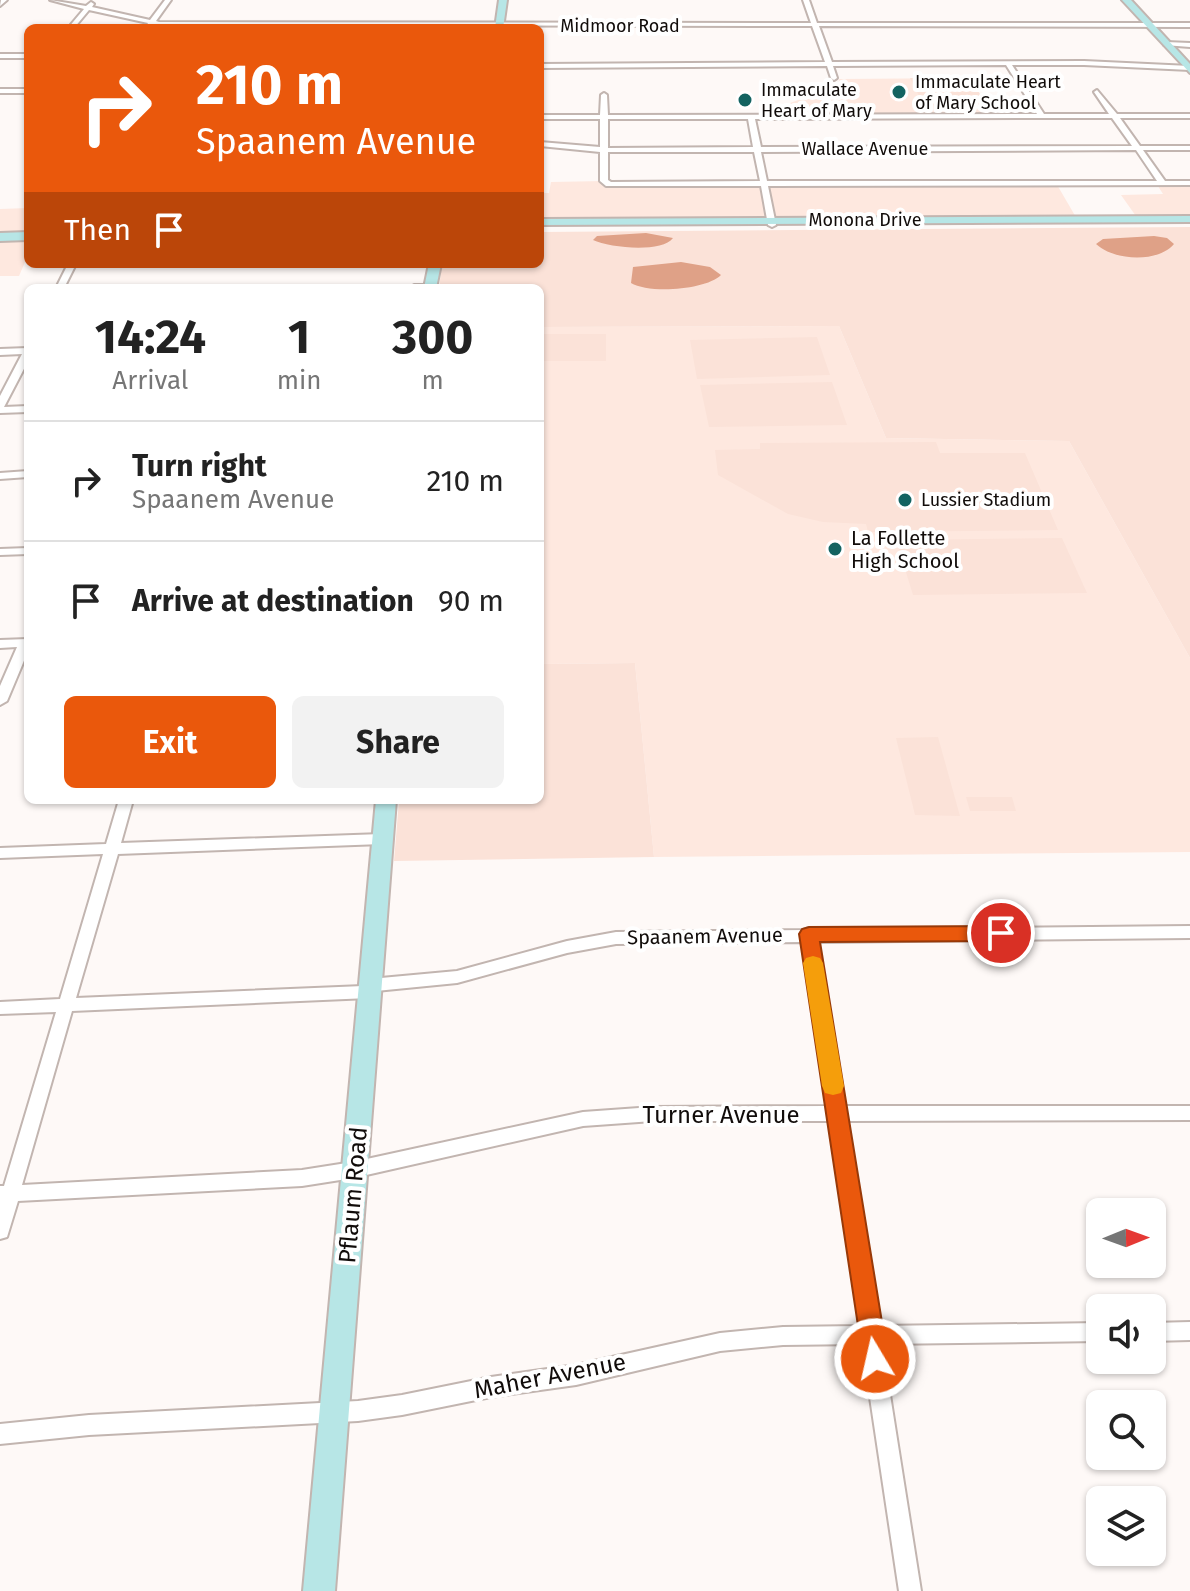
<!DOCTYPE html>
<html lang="en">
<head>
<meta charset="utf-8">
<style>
	body { margin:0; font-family:"Fira Sans",sans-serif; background:#f2f2f2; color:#222; height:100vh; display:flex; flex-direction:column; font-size:30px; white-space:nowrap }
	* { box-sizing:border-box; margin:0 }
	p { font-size:26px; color:#767676 }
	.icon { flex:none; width:44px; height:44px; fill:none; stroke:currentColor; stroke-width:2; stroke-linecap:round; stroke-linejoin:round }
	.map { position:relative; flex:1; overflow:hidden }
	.panel { position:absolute; left:24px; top:284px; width:520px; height:520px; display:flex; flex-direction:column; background:#fff; border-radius:12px; box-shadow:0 2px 6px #0004 }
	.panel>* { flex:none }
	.guide { position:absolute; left:24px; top:24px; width:520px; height:244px; border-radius:12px; box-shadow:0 2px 6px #0004; background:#ea580c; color:#fff; overflow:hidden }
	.needle { width:52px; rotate:89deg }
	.tools { position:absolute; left:1086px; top:1198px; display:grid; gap:16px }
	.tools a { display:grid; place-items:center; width:80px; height:80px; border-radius:12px; background:#fff; box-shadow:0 2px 6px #0004; font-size:40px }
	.pin { position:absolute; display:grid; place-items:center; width:68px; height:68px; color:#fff; margin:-34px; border:4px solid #fff; border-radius:50%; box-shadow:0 2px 8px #0007 }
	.me { position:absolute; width:88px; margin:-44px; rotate:351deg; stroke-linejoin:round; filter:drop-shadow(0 0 6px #0008) }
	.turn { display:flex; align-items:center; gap:28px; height:168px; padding:0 40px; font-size:36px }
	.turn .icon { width:104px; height:104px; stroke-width:2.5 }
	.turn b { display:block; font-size:56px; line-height:68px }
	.then { display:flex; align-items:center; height:76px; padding:0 40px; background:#0003; gap:16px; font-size:30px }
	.eta { display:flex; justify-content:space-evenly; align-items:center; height:136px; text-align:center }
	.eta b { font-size:48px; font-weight:700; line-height:56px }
	.action { display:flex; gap:16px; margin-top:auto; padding:16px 40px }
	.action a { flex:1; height:92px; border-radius:12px; background:#ea580c; color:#fff; font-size:32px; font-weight:700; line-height:92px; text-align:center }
	.action a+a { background:#f2f2f2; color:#222 }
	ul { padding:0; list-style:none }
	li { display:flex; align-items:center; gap:24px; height:120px; padding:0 40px; border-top:2px solid #e0e0e0 }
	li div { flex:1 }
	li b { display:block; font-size:30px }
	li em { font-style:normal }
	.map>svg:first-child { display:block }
</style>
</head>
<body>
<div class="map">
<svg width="1190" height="1591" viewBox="0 0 1190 1591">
	<rect width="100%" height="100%" fill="#fef9f7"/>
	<path fill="#fee8df" d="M970,78L992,115L794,116L790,103L840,85L839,79Z
		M604,181L606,183H1056L1077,219L540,222V193H549L551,182Z
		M1156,183H1190V219H1138L1121,195L1163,194Z
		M28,208V233L0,234V209Z
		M28,241V255L19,276H0V242Z
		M839,326L886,438L1069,441L1190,658V852L654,857L635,663L540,664V327Z"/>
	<path fill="#fbe2d8" d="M910,78H970L983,99L921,100Z
		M1190,227V658L1069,441L886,438L839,326L540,327V288H439L442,264H540V232Z
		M540,334H606V361H540Z
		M817,337L830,375L697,379L690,340Z
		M832,382L847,425L709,427L700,385Z
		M936,442L940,453H1025L1058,530L868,532L866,524L823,522L788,514L718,475L715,450L760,449V443Z
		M1062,538L1087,593L913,595L896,540Z
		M635,663L654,857L394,861L399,800H540V664Z
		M938,737L960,816L915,815L896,738Z
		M966,797H1012L1016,811H970Z"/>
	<path fill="#dfa187" d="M646,233L673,238C662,253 610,248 593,240L597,236Z
		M1154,236L1167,238L1174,244C1158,263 1114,261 1096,244L1103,239Z
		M681,262L710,267L721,275C706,290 649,294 631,283L633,267Z"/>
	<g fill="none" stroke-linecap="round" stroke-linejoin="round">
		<defs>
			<path id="street" d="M7,0L0,6L1,0Z
				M50,0L86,6L91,2L94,4L92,7L150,20L165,0H171L156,21L159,22L811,23L803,0H809L817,23H1190V27L819,26L832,62L1084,61L1190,66V70L1084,65H1012L1044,114H1109L1094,92L1097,90L1117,114H1190V118H1120L1140,146H1190V150H1143L1165,181H1190V185L768,186L776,225L772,227L768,225L761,186H606L600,181V152L540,146V142L600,147V119H540V115H600L601,95L604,93L607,95L608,115L1037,114L1006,65L833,66L837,78L834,80L831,78L827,66L540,68V64L825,62L812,26L154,25L151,28H145L148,23L89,10L74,28H68L84,9ZM1045,118H1112L1132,146L761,147L755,119ZM608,119H748L753,147L608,148ZM1136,150L1157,181H767L761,152ZM608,152H754L760,181L611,182L608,180Z
				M1166,42L1190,43V47L1164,45Z
				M0,54H28V58H0Z
				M0,89H28V93H0Z
				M68,264H76L64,288H56Z
				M414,285H430L434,288H410Z
				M28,348V361L4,407L28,406V412L0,413V396L22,354L0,355V349Z
				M28,471V477L0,479V473Z
				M28,548V554L0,555V549Z
				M28,639V651L7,701L0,705V686L17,647L0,648V640Z
				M119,800H133L121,843L382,834L389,839L382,844L118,854L76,998L363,986L364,981L370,979L457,971L567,941L616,932L803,930L809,928L815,930L1190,926V938L818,942L844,1106H1190V1120L846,1121L879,1326L1100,1323V1341L882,1344L921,1591H899L862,1344L783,1345L720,1351L576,1385L491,1397L402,1415L358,1421L89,1435L0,1444V1424L89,1415L358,1401L402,1395L491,1377L576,1365L720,1333L783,1327L860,1326L829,1121H653L583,1126L353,1178L302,1186L18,1201L7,1237L0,1239V1186H4L56,1012L0,1014V1002L60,999L103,854L0,858V848L106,844ZM802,942L827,1106L653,1107L583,1112L353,1162L302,1170L22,1185L72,1011L369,998L375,996L376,991L457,983L567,953L616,944Z
				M1190,1322V1340L1152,1341V1323Z"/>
			<path id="secondary" d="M499,0H507L503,28H495Z
				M1122,0H1131L1190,64V73Z
				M1190,216V222L540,225V219Z
				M28,232V240L0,241V233Z
				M429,264H441L436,288H424Z
				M376,800H396L335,1591H303Z"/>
		</defs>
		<use href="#street" stroke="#c2b5b0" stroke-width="4"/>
		<use href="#secondary" stroke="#c2b5b0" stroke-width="4"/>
		<use href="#street" fill="#fff" fill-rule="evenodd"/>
		<use href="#secondary" fill="#b7e6e6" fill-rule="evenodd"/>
	</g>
	<path fill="#ea580c" stroke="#983908" stroke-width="2" d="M1001,926L1008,928L1011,933L1008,939L1001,941L820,942L888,1359L884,1368L875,1372L866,1368L863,1359L799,934L802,929L809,927Z"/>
	<path fill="#f59e0b" d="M813,956L820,958L823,963L844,1086L841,1093L833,1095L825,1093L822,1086L803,963L806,958Z"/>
	<g fill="#136361" stroke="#fff" stroke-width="3">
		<circle cx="899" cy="92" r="8"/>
		<circle cx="745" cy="100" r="8"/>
		<circle cx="905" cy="500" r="8"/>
		<circle cx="835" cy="549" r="8"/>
	</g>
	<g text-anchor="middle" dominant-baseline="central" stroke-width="8" stroke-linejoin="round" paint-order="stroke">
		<g font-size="18" fill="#110c0a" stroke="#fff">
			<text x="620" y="26">Midmoor Road</text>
			<text x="865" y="149">Wallace Avenue</text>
			<text x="865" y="220">Monona Drive</text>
		</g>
		<g font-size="18" fill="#110c0a" stroke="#fff" text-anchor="start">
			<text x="915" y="82">Immaculate Heart<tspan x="915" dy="21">of Mary School</tspan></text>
			<text x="761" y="90">Immaculate<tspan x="761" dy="21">Heart of Mary</tspan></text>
			<text x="921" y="500">Lussier Stadium</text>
		</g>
		<g font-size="20" fill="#110c0a" stroke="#fff" text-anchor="start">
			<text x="851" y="538">La Follette<tspan x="851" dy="23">High School</tspan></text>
		</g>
		<g font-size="20" fill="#110c0a" stroke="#fff">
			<text transform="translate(705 936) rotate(-1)">Spaanem Avenue</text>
		</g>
		<g font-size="24" fill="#110c0a" stroke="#fff">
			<text x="721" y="1115">Turner Avenue</text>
			<text transform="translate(353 1195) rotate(-85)">Pflaum Road</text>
			<text transform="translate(550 1376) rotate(-11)">Maher Avenue</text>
		</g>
	</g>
</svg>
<div class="tools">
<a><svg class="needle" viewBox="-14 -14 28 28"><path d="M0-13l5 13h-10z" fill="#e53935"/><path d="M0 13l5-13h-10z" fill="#767676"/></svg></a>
<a><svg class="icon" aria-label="sound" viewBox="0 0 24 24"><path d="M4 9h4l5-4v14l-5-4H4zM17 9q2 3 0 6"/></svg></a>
<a><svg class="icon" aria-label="search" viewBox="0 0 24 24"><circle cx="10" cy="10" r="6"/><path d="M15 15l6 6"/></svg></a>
<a><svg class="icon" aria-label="layers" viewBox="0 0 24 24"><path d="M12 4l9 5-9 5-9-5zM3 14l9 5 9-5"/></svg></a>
</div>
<div class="pin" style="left:1001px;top:933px;background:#d93025"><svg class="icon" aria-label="arrive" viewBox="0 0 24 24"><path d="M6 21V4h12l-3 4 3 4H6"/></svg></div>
<svg class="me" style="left:875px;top:1359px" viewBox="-20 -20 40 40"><circle r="17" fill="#ea580c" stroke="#fff" stroke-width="3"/><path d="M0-11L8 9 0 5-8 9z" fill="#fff"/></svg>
<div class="guide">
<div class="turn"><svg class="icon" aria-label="right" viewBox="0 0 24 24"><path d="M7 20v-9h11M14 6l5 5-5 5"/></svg><div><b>210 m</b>Spaanem Avenue</div></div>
<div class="then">Then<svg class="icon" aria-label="arrive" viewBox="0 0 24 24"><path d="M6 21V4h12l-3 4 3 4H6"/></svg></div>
</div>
<section class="panel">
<div class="eta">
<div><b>14:24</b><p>Arrival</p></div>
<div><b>1</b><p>min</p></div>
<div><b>300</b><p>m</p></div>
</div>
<ul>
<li><svg class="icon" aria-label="right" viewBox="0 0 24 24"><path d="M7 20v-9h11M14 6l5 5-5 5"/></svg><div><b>Turn right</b><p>Spaanem Avenue</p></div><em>210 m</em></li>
<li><svg class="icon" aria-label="arrive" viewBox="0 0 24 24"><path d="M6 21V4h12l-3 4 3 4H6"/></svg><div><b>Arrive at destination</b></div><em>90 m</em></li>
</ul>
<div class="action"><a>Exit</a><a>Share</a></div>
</section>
</div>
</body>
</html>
